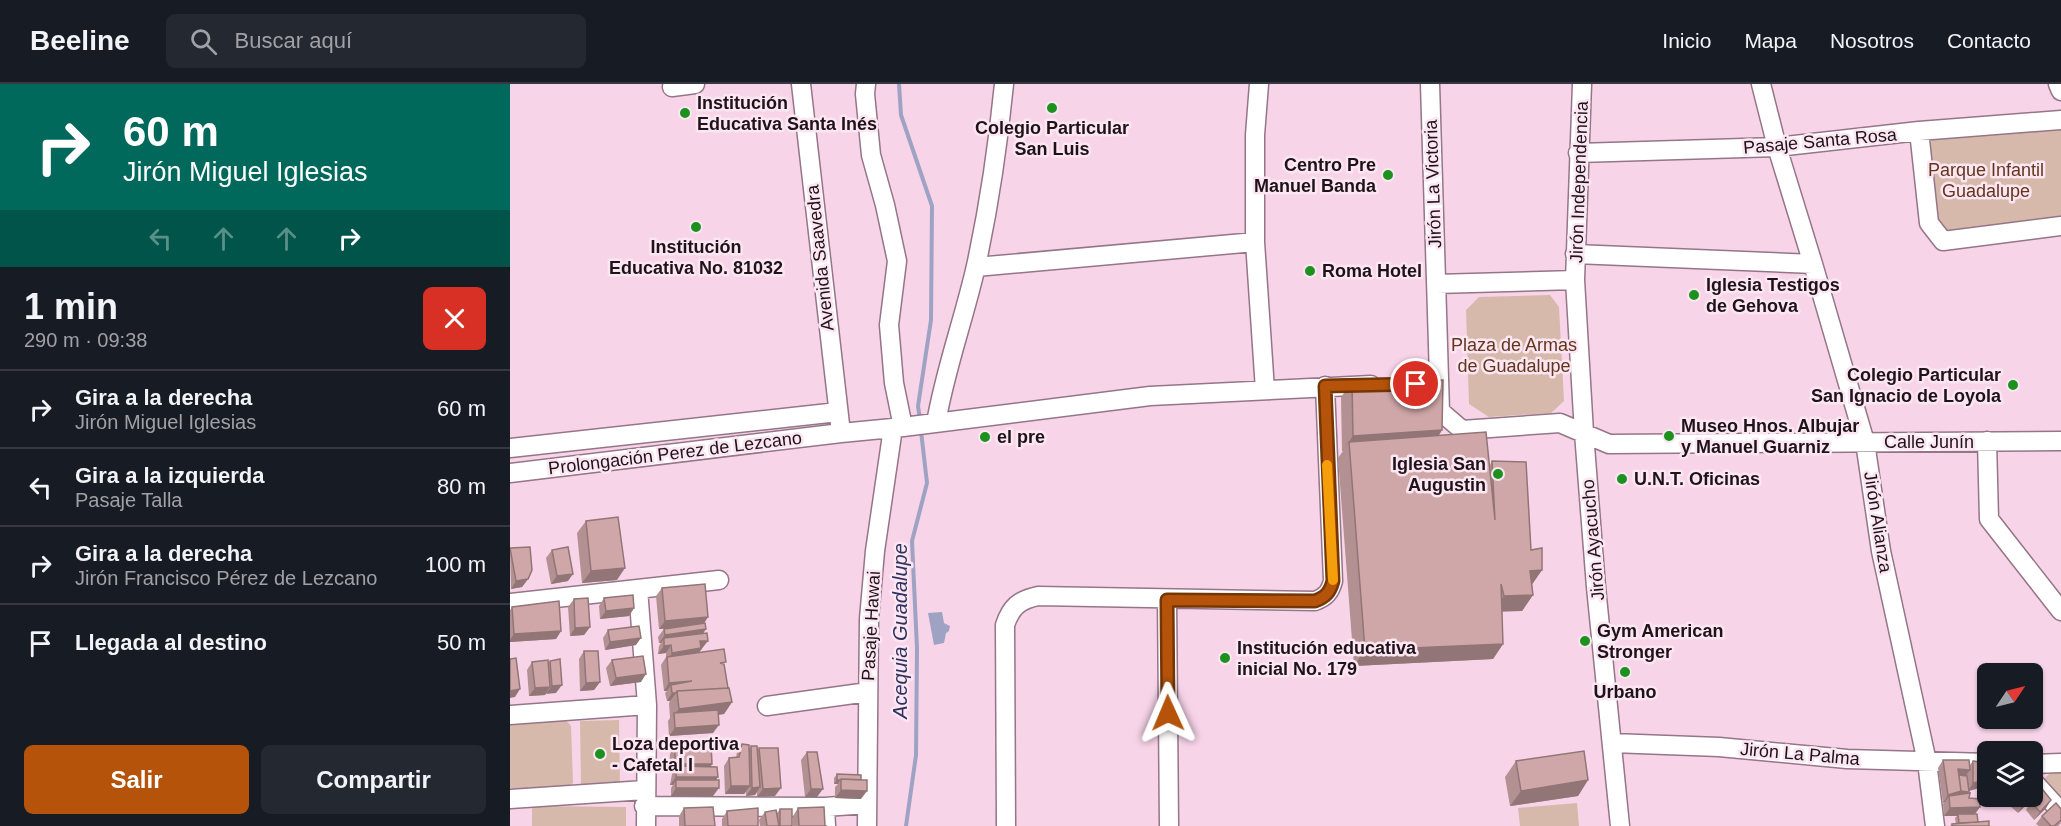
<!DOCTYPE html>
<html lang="es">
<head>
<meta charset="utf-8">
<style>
	body { margin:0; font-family:Arial,sans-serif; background:#242831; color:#f1f3f6; height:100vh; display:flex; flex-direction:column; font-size:22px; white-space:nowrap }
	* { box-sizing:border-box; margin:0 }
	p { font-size:20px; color:#9ea1a6 }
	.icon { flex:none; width:33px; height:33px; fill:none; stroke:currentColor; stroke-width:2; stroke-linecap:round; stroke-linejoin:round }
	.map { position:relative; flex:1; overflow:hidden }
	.drawer { display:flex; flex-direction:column; background:#171b24; width:510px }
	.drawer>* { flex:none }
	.banner { background:#00695c; color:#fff; overflow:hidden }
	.needle { width:39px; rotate:55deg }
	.controls { position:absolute; left:1467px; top:579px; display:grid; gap:12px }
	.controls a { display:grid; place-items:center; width:66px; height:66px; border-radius:9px; background:#171b24; box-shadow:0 2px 4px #0004; font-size:30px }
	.pin { position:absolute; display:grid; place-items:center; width:51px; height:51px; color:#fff; margin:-26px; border:3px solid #fff; border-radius:50%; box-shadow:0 2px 6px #0007 }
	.me { position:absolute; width:66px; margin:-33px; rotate:359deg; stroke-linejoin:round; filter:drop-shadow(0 0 4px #0008) }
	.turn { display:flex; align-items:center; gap:21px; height:126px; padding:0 24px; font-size:27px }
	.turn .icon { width:78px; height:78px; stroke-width:2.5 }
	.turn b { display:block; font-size:42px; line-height:51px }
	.lanes { display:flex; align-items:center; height:57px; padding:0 24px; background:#0003; justify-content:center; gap:30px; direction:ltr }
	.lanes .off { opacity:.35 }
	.round { display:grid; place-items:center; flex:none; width:63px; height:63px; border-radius:9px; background:#242831 }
	.headline { display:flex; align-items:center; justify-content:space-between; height:102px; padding:0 24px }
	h1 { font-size:36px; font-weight:800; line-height:45px }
	.primary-button { display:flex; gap:12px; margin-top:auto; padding:12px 24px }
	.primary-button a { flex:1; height:69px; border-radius:9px; background:#b45309; color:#fff; font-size:24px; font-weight:800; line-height:69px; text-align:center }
	.primary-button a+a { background:#242831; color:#f1f3f6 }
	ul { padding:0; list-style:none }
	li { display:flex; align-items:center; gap:18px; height:78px; padding:0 24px; border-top:2px solid #363941 }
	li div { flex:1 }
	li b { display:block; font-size:22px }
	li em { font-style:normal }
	header { display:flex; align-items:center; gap:36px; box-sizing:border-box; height:84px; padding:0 30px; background:#171b24; border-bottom:2px solid #363941 }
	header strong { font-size:28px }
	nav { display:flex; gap:33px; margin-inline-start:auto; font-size:21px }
	.search { width:420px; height:54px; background:#242831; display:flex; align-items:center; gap:15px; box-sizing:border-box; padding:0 21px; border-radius:9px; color:#9ea1a6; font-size:22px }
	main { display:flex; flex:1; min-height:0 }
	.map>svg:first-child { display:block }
</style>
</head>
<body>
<header>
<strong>Beeline</strong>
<div class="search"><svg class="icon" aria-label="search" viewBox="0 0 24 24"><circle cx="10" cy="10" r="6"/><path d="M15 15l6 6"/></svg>Buscar aquí</div>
<nav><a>Inicio</a><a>Mapa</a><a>Nosotros</a><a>Contacto</a></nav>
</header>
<main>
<section class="drawer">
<div class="banner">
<div class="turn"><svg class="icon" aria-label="right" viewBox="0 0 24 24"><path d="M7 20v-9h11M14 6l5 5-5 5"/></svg><div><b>60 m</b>Jirón Miguel Iglesias</div></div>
<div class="lanes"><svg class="icon off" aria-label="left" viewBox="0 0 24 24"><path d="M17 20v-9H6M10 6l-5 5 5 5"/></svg><svg class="icon off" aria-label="ahead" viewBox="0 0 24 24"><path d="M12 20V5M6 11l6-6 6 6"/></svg><svg class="icon off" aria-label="ahead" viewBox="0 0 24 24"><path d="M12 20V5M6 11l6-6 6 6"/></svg><svg class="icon" aria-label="right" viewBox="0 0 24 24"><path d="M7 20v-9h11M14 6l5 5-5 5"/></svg></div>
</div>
<div class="headline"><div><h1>1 min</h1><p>290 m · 09:38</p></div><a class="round" style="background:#d93025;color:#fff"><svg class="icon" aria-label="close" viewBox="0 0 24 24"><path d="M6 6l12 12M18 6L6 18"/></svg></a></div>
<ul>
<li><svg class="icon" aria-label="right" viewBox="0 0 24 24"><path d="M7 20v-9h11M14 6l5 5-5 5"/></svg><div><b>Gira a la derecha</b><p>Jirón Miguel Iglesias</p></div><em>60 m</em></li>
<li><svg class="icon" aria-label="left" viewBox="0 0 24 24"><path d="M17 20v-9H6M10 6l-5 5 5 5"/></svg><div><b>Gira a la izquierda</b><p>Pasaje Talla</p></div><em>80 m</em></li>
<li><svg class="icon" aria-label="right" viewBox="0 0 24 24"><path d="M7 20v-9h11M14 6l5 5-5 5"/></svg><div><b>Gira a la derecha</b><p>Jirón Francisco Pérez de Lezcano</p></div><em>100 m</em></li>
<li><svg class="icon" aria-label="arrive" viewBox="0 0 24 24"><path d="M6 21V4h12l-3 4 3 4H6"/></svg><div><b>Llegada al destino</b></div><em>50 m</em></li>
</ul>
<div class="primary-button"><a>Salir</a><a>Compartir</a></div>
</section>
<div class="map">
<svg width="1551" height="742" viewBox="0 0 1551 742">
	<rect width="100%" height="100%" fill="#f8d4e9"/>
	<path fill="#d6b9ab" d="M1547,42L1551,46V135L1435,148L1422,135L1416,68L1423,54Z
		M1040,211L1049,223L1054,317L1041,329L979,333L959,320L956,226L969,213Z
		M55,635L61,642L63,699L55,705L4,707L0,703V639Z
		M109,636L110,703L71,704L70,637Z
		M1541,688H1551V717L1536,703L1534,695Z
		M1067,719L1069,742H1010L1008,724Z
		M22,722L116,723V742H22Z"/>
	<path fill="#9ea3c3" d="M432,528L434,539L440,542L439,547L436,549L434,559L424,561L418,529Z"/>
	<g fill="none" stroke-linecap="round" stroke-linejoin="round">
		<path stroke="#9ea3c3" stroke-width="4" d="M389,0L391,31L422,122L421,236L408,322L410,336
			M396,742L406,671L407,564L402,457L417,399L411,347"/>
		<defs>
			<path id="minor" d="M291,0L331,349
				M356,0L355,10L361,71L375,121L387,177L379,241L384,299L393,343
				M749,0L745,51V158L755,306
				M920,0L930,327L952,346L1050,339L1099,360L1551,357
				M1072,0L1065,196L1074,349L1086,503L1110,742
				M1251,0L1267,63L1303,180L1355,358L1371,467L1417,678L1425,742
				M1548,0L1551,7
				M162,3L185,0
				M1409,47L1419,139L1433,157L1551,142
				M1068,69L1267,63L1409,47L1551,36
				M1065,170L1303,180
				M466,183L745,158
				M926,200L1065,196
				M426,339C435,286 454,235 466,182C479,122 488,61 494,0
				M1477,357L1479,435L1551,527
				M0,364L328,328
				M0,389L331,349L393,343L640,312L861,301
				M128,505L137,621L136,742
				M657,516L659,742
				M0,519L209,496
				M257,622L358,608
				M0,631L137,621
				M1102,659L1209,663L1337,675L1478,679
				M1522,680L1551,679
				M1522,696L1551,728
				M0,715L135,706
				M134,722L315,723L357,720
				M315,723L316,742
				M357,742L359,535L365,467L383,344
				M496,742L495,541C501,523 509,516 528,512L805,517C816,513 820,508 823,497L815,302"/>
		</defs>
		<use href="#minor" stroke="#957588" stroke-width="21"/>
		<use href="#minor" stroke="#fff" stroke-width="18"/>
	</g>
	<path fill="#b39091" d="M842,298L932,346L929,351L980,381L982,377L1021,466L1032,486L1022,500L1023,511L1012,527H992L993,560L983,575L844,582L828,374L833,367H832L831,313Z
		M76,437L107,496L72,499L67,449Z
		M0,464L18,495L12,503L1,505Z
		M42,466L58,497L41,500L36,474Z
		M152,504L194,539L192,565L189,568L214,581L218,604L222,618L214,630L208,631L203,649L159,652L158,637L160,634L159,619L160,617H157L155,609L157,607H154L151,581L156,573V569L148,570L149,562L151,559H149L148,553L154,545L161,544L149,545L146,512Z
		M94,514L124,524L119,532L90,535L89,522Z
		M64,515L80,543L74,551L60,552L58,523Z
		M2,523L51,547L46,555L0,558V526Z
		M98,546L126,561L95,566L93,554Z
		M74,567L90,598L84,606L70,607L69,575Z
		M102,576L131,598L100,602L96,584Z
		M40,577L46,609H36L35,611L19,612L17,586L22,578L38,580Z
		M232,660L239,665L241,662L248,665L249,664L265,712L247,713V708L245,711L236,712V708L234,710H215L214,682L219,674H226L227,668Z
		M165,662L202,680L201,682L206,696L203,712H161V704L163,701H160L162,690L163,688H159L160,670Z
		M297,668L307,713H295L291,676Z
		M1433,676L1459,682L1463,677L1473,703L1459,707L1458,710L1459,714L1470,723L1465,730L1468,738L1479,742H1440L1442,740H1446L1445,734L1447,732H1434L1433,720L1435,718L1433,719L1428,684Z
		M1006,677L1078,696L1068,712L1000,722L995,693Z
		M327,690L351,715L325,714V703L328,700H324V694Z
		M1531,704L1525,712L1508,729L1500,722L1505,714Z
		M1478,711V712H1496L1490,720L1477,721Z
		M1541,716L1536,724L1524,736L1516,726L1521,718Z
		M174,724L205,742H169V732Z
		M288,724L315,742H317H283V732Z
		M270,725L282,742H250L249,736L255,728L267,729Z
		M217,727L248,742H212V735Z
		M1532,732L1551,739L1548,742H1529L1526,740Z"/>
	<path fill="#927576" d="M932,346L922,362L839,358L832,367L843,352Z
		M115,484L107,496L72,499L81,487Z
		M1032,486L1021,502L1020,487Z
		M63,490L58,497L41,500L47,492Z
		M18,495L12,503L1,505L6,497Z
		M1023,511L1012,527L983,528L994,512Z
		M124,524L119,532L90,535L96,527Z
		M198,533L193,541L149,545L155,537Z
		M80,543L74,551L60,552L65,544Z
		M196,545L191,553L154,554L151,559H149L155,551Z
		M51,547L46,555L0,558V556L4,550Z
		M131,554L126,561L95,566L100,558Z
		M190,557H198L186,572L157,577L162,569Z
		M993,560L983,575L844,582L855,566Z
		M161,561L156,569L148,570L154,562Z
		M136,590L131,598L100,602L106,594Z
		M182,597L161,601L157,607H154L159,599Z
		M90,598L84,606L70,607L76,599Z
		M52,601L46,609L36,610L42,602Z
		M40,603L35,611L19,612L25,604Z
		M10,605L5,613L0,614V607Z
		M162,609H166L160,617H157Z
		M222,618L214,630L164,636V631L169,625Z
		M209,641L203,649L159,652L165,644Z
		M165,680H202L197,688L167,682L163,688H159Z
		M1448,685L1460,686L1454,694L1449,693Z
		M166,693H208L203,701L166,696L163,701H160Z
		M327,696H330L328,700H324Z
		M1078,696L1068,712L1000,722L1011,707Z
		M1478,696L1473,703L1458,707L1463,699Z
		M221,702H240L234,710H215Z
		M250,703L245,711L236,712L242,704Z
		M166,704H209L203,712H161Z
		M271,704L265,712L247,713L253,705Z
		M1531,704L1525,712L1508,729L1513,721Z
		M301,705H313L307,713H295Z
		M331,706L357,707L351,715L325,714Z
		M1451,707L1459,708L1456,712H1439L1435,718L1433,719L1438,711Z
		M1496,712L1490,720L1477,721L1483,713Z
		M1541,716L1536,724L1524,736L1530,728Z
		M1470,723L1464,731L1448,730L1447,732H1434L1440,724Z"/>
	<path fill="#d0a7a9" stroke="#927576" stroke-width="1.5" d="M933,296L932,346L843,352L842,298Z
		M976,348L985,436L982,377L1016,378L1021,466L1032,464V486L1020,487L1023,511L994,512L991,500L993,560L855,566L839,358Z
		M108,433L115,484L81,487L76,437Z
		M20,463L22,486L18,495L6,497L0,464Z
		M58,463L63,490L47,492L42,466Z
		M195,500L198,533L155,537L152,504Z
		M123,511L124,524L96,527L94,514Z
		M78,514L80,543L65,544L64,515Z
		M49,517L51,547L4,550L2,523Z
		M195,539L196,545L155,551L154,545Z
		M129,542L131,554L100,558L98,546Z
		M197,549L198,557H190L191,564L162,569L161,561L154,562V554Z
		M214,565L216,578L210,579L214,580L218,604L167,607L166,609H162L161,601L182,597L159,599L157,573Z
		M74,567H88L90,598L76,599Z
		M133,572L136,590L106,594L102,576Z
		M6,574L10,605L0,607V575Z
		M50,575L52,601L42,602L40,577Z
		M38,576L40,603L25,604L22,578Z
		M219,604L222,618L169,625L167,607Z
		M208,626L209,641L165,644L164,629Z
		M201,660L202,680H165V662Z
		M232,660L239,661L240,702H221L219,674L229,673Z
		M241,662H247L250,703L242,704Z
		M249,664H268L271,704L253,705Z
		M1074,667L1078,696L1011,707L1006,677Z
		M297,668H307L313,705H301Z
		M1433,676H1459L1460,686L1448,685L1451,707L1438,711Z
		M1463,677L1477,679L1478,696L1463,699Z
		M167,682L207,683L208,693H166Z
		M327,690L351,691V696L331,695V696H327Z
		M1449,691L1457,692L1459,708L1450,707H1451Z
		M331,695L357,696V707L331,706Z
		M166,696H209V704H166Z
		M1524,696L1531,704L1522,712V698Z
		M1533,706L1541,716L1530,728L1521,718Z
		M1460,709L1459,714L1470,715V723L1440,724L1439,712Z
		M1507,712H1522L1513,721L1505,714Z
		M1546,719L1551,725V736L1544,742H1541L1532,732Z
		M203,723L205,742H175L174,724Z
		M314,723L315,742H317H289L288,724Z
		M248,724V742H218L217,727Z
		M270,725H282V742H270Z
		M266,726L269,742H257L255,728Z
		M1448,730H1467L1468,738L1449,739Z
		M1479,737V742H1442V740Z"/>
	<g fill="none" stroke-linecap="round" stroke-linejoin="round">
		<defs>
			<path id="route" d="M658,629L657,516L805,517C816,513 820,508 823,497L815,302L906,300"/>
		</defs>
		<use href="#route" stroke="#753606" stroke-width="15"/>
		<use href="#route" stroke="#b45309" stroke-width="10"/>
		<path stroke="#f59e0b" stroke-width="10" d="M817,381L823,496"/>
	</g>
	<g fill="#1c911d" stroke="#fce6f2" stroke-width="2">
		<circle cx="542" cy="24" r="6"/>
		<circle cx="175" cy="29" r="6"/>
		<circle cx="878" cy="91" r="6"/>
		<circle cx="186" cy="143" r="6"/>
		<circle cx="800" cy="187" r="6"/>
		<circle cx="1184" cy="211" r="6"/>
		<circle cx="1503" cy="301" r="6"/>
		<circle cx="1159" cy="352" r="6"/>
		<circle cx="475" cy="353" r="6"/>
		<circle cx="988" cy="390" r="6"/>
		<circle cx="1112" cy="395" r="6"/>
		<circle cx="1075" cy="557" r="6"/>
		<circle cx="715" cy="574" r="6"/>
		<circle cx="1115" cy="588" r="6"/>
		<circle cx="90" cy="670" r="6"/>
	</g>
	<g text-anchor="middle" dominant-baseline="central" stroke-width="5" stroke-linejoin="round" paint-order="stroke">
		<g font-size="18" font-weight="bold" fill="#1f131a" stroke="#fce6f2" text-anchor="start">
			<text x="187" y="19">Institución<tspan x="187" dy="21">Educativa Santa Inés</tspan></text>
			<text x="542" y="44" text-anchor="middle">Colegio Particular<tspan x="542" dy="21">San Luis</tspan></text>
			<text x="866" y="81" text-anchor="end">Centro Pre<tspan x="866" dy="21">Manuel Banda</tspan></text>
			<text x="186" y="163" text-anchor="middle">Institución<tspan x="186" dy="21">Educativa No. 81032</tspan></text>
			<text x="812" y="187">Roma Hotel</text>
			<text x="1196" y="201">Iglesia Testigos<tspan x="1196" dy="21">de Gehova</tspan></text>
			<text x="1491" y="291" text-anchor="end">Colegio Particular<tspan x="1491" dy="21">San Ignacio de Loyola</tspan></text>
			<text x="1171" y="342">Museo Hnos. Albujar<tspan x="1171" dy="21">y Manuel Guarniz</tspan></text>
			<text x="487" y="353">el pre</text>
			<text x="976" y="380" text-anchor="end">Iglesia San<tspan x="976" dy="21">Augustin</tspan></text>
			<text x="1124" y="395">U.N.T. Oficinas</text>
			<text x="1087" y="547">Gym American<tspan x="1087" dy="21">Stronger</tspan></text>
			<text x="727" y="564">Institución educativa<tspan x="727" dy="21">inicial No. 179</tspan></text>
			<text x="1115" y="608" text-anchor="middle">Urbano</text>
			<text x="102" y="660">Loza deportiva<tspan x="102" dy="21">- Cafetal I</tspan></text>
		</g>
		<g font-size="18" fill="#1f131a" stroke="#fce6f2">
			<text transform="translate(1310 57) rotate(-5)">Pasaje Santa Rosa</text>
			<text transform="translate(1069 98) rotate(-88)">Jirón Independencia</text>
			<text transform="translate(923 100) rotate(-92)">Jirón La Victoria</text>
			<text transform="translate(310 174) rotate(-96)">Avenida Saavedra</text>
			<text x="1419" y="358">Calle Junín</text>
			<text transform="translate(165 369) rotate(-7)">Prolongación Perez de Lezcano</text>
			<text transform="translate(1368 438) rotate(81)">Jirón Alianza</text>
			<text transform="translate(1083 456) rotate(-95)">Jirón Ayacucho</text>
			<text transform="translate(361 542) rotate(-87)">Pasaje Hawai</text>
			<text transform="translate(1290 670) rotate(5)">Jirón La Palma</text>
		</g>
		<g font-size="18" fill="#64351d" stroke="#fce6f2">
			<text x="1476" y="86">Parque Infantil<tspan x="1476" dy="21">Guadalupe</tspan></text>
			<text x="1004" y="261">Plaza de Armas<tspan x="1004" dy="21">de Guadalupe</tspan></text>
		</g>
		<g font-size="20" font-style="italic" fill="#2f325e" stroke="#fce6f2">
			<text transform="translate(390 547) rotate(-90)">Acequia Guadalupe</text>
		</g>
	</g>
</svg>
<div class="controls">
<a><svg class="needle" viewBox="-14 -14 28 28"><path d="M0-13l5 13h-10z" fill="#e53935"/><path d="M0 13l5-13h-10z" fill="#9ea1a6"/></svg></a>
<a><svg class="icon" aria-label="layers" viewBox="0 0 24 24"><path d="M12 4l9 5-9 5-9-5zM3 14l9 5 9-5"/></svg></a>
</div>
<div class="pin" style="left:906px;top:300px;background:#d93025"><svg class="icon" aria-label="arrive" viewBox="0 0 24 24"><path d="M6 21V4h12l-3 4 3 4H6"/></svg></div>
<svg class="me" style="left:658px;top:629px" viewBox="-20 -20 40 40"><path d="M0-17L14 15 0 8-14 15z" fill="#b45309" stroke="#fff" stroke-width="4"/></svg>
</div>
</main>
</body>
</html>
